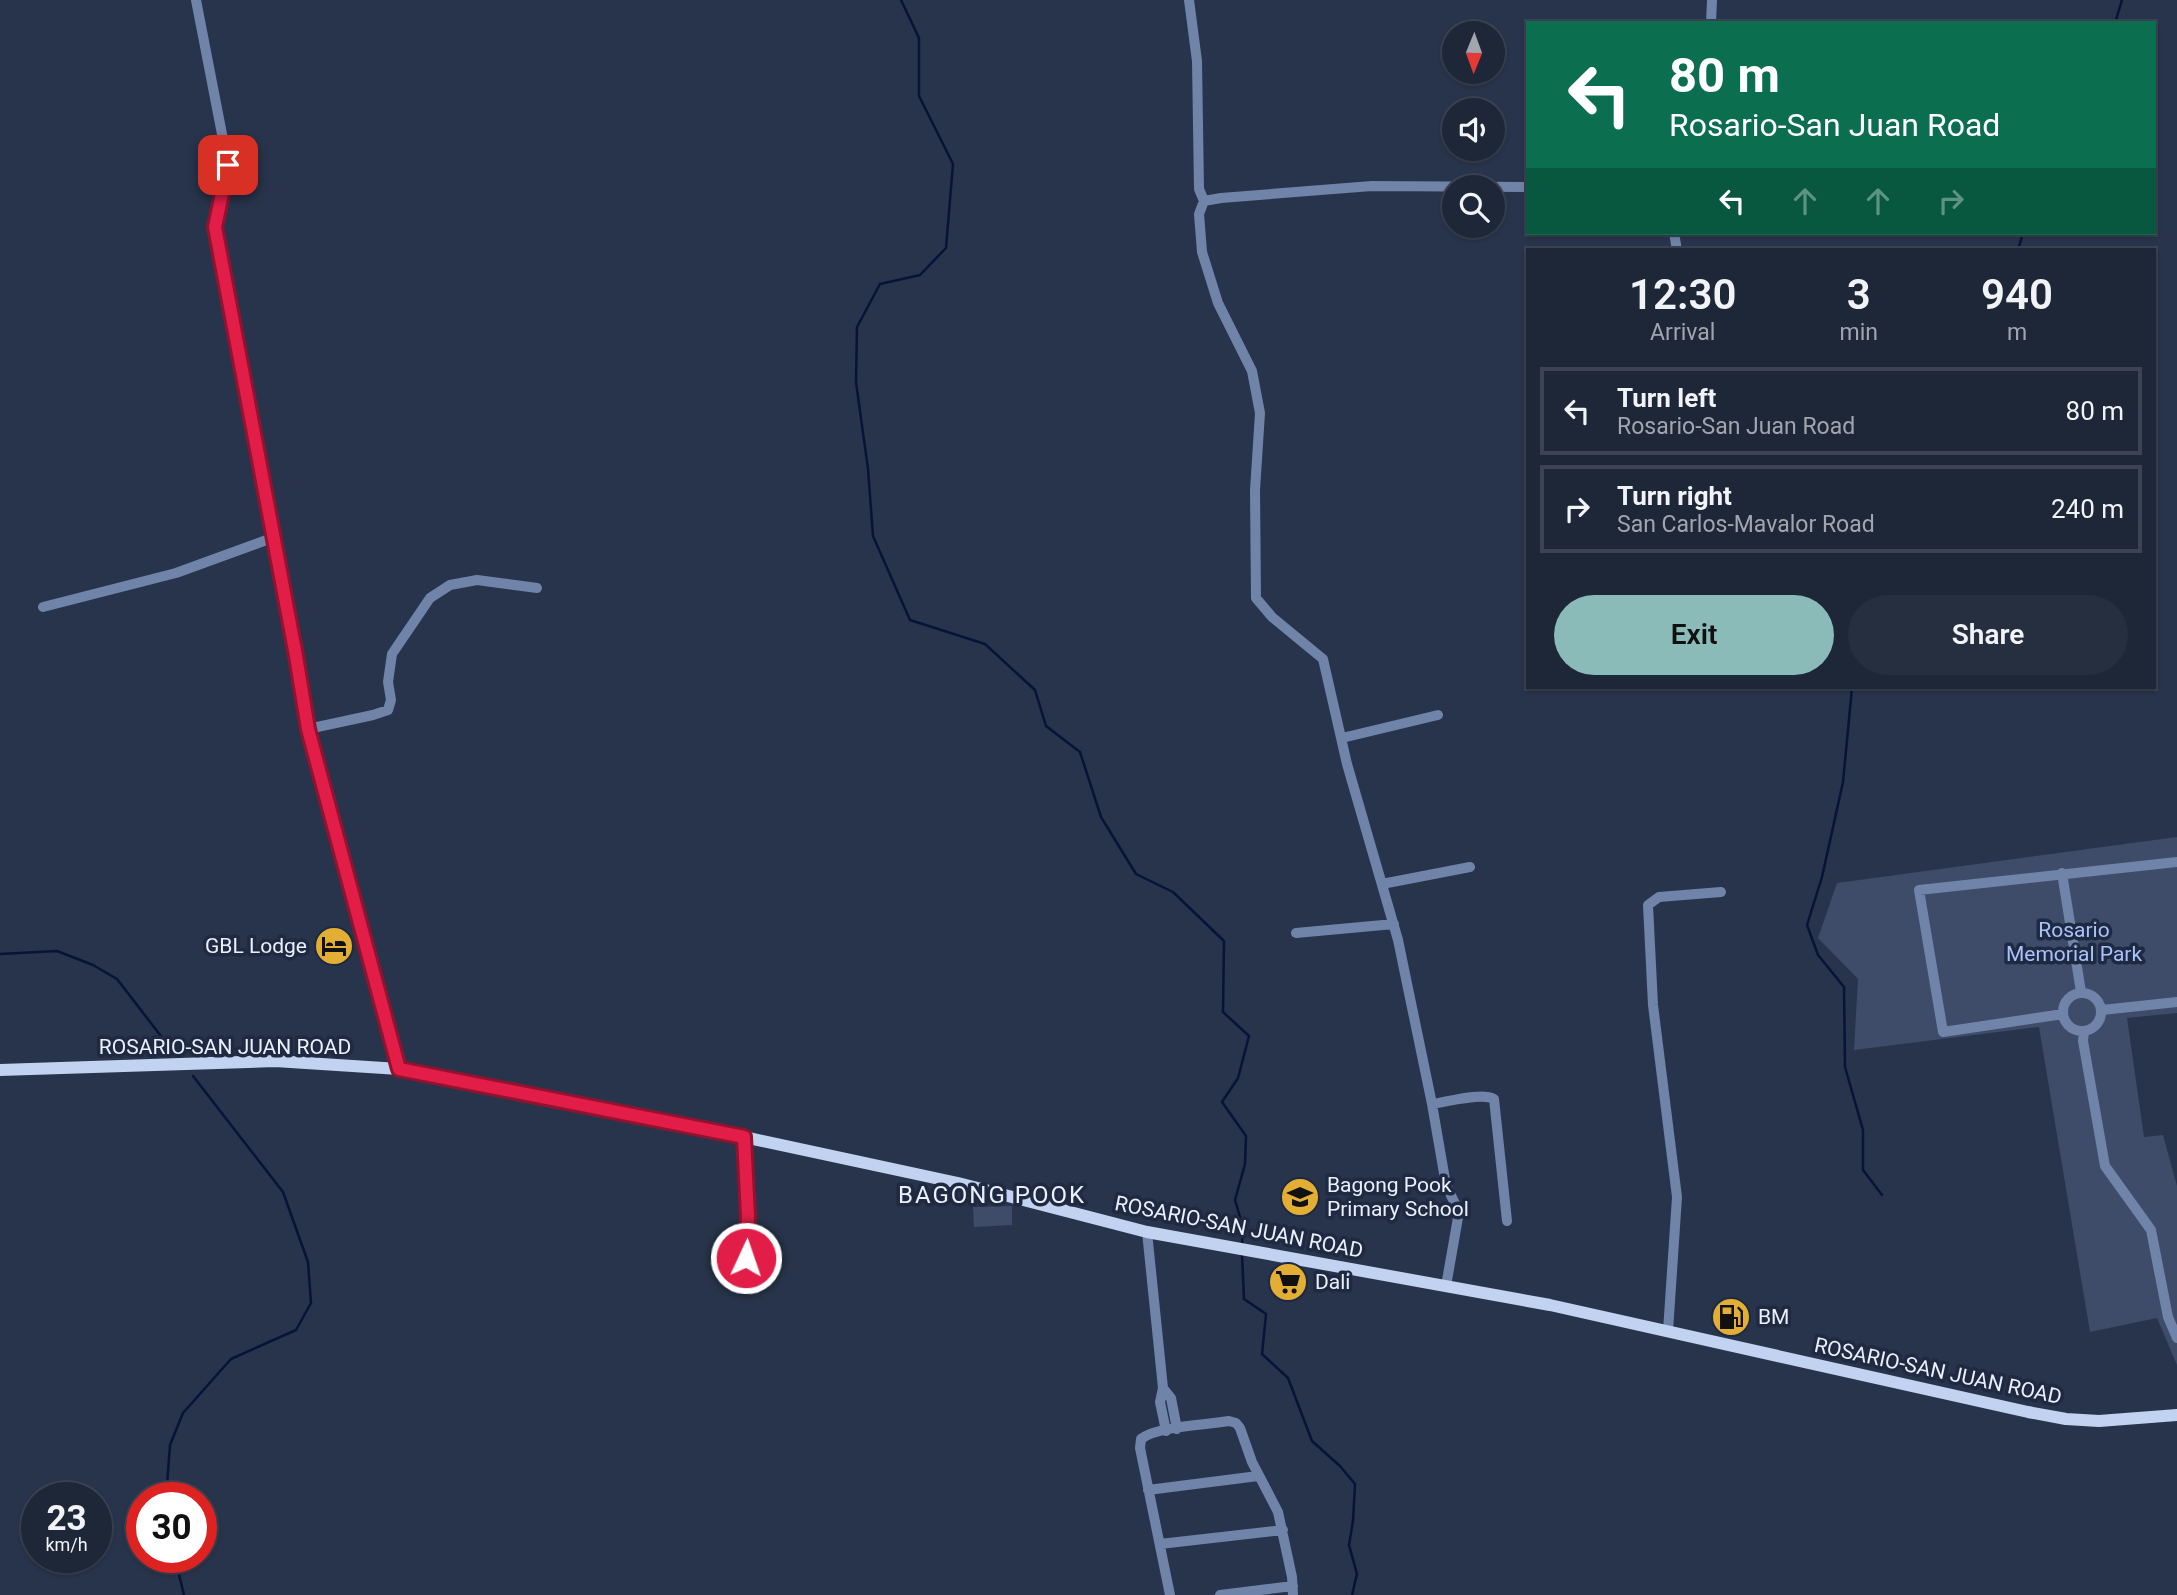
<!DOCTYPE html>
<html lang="en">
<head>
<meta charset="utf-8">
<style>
	body { margin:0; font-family:Roboto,sans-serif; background:#262f40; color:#f1f3f6; height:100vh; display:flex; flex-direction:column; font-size:26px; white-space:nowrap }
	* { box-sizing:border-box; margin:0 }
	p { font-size:23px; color:#a1a5ae }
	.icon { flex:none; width:38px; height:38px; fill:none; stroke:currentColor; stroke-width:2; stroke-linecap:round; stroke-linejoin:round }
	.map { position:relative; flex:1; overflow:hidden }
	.details { position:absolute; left:1526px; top:248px; width:630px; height:441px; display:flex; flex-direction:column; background:#1e2738; border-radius:0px; box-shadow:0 2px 5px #0004,0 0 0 2px #3c4453 }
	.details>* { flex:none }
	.banner { position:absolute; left:1526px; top:21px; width:630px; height:214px; border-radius:0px; box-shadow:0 2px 5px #0004,0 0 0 2px #3c4453; background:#0b6e4f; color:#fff; overflow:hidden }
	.needle { width:46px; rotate:181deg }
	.buttons { position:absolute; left:1442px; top:21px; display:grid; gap:14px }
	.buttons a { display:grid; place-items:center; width:63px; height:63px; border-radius:50%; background:#1e2738; box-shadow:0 2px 5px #0004,0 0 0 2px #3c4453; font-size:35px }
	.speed { position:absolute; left:21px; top:1482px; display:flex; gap:14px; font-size:35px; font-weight:700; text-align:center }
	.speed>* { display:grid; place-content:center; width:91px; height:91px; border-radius:50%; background:#1e2738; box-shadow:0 2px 5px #0004,0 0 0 2px #3c4453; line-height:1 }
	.speed small { font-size:18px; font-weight:400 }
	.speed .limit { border:10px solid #d22; background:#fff; color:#111 }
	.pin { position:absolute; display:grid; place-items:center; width:60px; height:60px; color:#fff; margin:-30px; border-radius:14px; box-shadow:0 4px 10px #0006 }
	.me { position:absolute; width:77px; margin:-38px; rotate:3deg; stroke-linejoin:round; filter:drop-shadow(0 0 5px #0008) }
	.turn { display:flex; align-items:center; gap:24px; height:147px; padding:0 28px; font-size:32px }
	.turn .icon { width:91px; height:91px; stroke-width:2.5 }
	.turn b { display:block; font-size:49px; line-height:60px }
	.lanes { display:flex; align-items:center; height:66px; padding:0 28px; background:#0003; justify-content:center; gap:35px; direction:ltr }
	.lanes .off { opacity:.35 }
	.eta { display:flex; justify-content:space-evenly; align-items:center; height:119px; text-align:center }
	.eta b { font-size:42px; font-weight:600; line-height:49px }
	.button { display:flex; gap:14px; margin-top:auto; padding:14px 28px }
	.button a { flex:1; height:80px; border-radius:42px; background:#8bbbb9; color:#111; font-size:28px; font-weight:600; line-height:80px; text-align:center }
	.button a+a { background:#262f40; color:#f1f3f6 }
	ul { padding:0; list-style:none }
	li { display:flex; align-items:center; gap:21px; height:88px; margin:0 14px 10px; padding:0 14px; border:4px solid #3c4453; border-radius:0px }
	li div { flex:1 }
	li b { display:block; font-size:26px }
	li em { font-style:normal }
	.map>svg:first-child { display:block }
</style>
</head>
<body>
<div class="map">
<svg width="2177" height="1595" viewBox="0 0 2177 1595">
	<rect width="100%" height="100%" fill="#28344b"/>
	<path fill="#3e4c6a" d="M2177,837V1013L2127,1018L2144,1137L2163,1135L2177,1186V1365L2157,1318L2090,1332L2039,1027L1854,1050L1858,979L1818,938L1837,883Z
		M1012,1206V1225L974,1227L973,1207Z"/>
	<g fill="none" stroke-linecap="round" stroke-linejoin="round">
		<path stroke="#061439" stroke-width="2.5" d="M901,0L919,38V96L953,164L946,248L920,275L880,284L857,327L856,382L868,469L873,536L910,620L985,644L1035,690L1046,726L1080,752L1101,817L1136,874L1173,892L1224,941L1223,1012L1249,1036L1238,1078L1222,1102L1246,1136L1245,1164L1235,1200L1243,1227L1242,1245
			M2115,23L2122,0
			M2018,250L2023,233
			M1852,688L1843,782L1822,877L1807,925L1818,955L1844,987L1845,1067L1863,1130V1170L1882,1195
			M0,954L57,951L93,965L117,979L174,1053
			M1242,1255L1244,1299L1266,1314L1262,1354L1288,1378L1312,1441L1340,1466L1355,1484L1353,1521L1349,1545L1357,1574L1352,1595
			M166,1498L170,1445L183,1413L231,1359L296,1330L311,1303L308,1262L283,1192L193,1076
			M175,1558L184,1595"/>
		<path stroke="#7083a8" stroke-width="10" d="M196,0L228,165L214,227L296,656L308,729L399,1069
			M1189,0L1197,61L1199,189L1204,201
			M1711,23L1712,0
			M1674,233L1677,250
			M43,607L176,573L272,538
			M308,729L373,715L388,710L391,700L388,682L392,654L430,598L450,585L477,580L537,588
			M1342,738L1438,715
			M2062,873L2081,992
			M1382,884L1470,867
			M1296,933L1394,924
			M2063 1012a19 19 0 1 1 38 0a19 19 0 1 1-38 0Z
			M2102,1010L2177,1002
			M2063,1014L1943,1032L1919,890L2177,862
			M2084,1031L2083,1041L2105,1166L2151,1230L2168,1317L2177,1338
			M1432,1104C1447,1102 1482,1092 1494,1099L1507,1221
			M744,1137L748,1216L746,1258
			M1147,1232L1163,1388L1160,1402L1166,1431
			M1446,1286L1459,1212L1446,1185L1432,1104L1398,940L1347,764L1323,659L1272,617L1256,598L1255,490L1260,413L1252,371L1218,303L1202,252L1199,214L1204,201L1221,198L1372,186L1528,187
			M1668,1331L1677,1197L1653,1005L1648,905L1659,897L1721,892
			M1163,1388L1171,1398L1177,1429
			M1148,1490L1258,1476
			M1160,1544L1283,1530
			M1170,1595L1140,1448L1141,1439C1157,1426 1207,1425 1229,1421L1236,1423L1240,1428L1252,1462L1278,1512L1292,1577L1293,1595
			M1220,1595L1293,1586"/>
		<path stroke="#c2d2f1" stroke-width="12" d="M0,1070L275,1061L399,1069L744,1137L958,1183L1147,1232L1550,1305L2028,1412L2066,1419L2099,1421L2177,1415"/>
	</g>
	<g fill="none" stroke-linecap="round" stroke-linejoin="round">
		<defs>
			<path id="route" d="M228,165L215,227L296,656L308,729L399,1069L744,1137L748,1216L746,1258"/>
		</defs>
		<use href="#route" stroke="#92132f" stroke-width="18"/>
		<use href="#route" stroke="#e11d48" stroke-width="12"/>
	</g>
	<defs>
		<symbol id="hotel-disc" viewBox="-11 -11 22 22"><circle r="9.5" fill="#e2af34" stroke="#1f2941"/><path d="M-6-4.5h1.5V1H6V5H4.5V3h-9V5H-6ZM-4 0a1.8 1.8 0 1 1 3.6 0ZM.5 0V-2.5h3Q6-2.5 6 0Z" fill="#111"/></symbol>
		<symbol id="school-disc" viewBox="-11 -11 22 22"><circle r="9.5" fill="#e2af34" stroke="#1f2941"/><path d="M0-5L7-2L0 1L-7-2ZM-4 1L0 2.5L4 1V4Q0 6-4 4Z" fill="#111"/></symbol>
		<symbol id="supermarket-disc" viewBox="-11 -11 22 22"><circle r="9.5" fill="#e2af34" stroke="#1f2941"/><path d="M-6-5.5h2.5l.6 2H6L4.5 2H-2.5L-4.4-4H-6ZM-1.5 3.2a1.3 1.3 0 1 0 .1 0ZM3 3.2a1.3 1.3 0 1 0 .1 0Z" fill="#111"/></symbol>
		<symbol id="fuel-disc" viewBox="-11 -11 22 22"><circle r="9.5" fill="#e2af34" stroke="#1f2941"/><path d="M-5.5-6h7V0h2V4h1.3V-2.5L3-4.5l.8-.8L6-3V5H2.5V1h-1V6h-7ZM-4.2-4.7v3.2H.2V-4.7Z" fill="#111"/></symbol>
	</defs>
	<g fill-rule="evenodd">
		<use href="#hotel-disc" x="312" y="924" width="44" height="44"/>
		<use href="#school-disc" x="1278" y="1175" width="44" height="44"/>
		<use href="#supermarket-disc" x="1266" y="1260" width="44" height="44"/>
		<use href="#fuel-disc" x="1709" y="1295" width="44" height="44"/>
	</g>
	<g text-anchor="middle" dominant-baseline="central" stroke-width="7" stroke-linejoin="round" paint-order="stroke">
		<g font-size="21" fill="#a8c3fb" stroke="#1f2941">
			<text x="2074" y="930">Rosario<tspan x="2074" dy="24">Memorial Park</tspan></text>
		</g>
		<g font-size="21" fill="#e9f0fc" stroke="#1f2941" text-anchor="start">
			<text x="307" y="946" text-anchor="end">GBL Lodge</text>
			<text x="1327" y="1185">Bagong Pook<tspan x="1327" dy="24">Primary School</tspan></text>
			<text x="1315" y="1282">Dali</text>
			<text x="1758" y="1317">BM</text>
		</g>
		<g font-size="21" fill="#e9f0fc" stroke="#1f2941">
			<text x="225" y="1047">ROSARIO-SAN JUAN ROAD</text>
			<text transform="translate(1239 1227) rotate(11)">ROSARIO-SAN JUAN ROAD</text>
			<text transform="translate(1938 1371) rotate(12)">ROSARIO-SAN JUAN ROAD</text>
		</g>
		<g font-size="24" letter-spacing="2" fill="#e9f0fc" stroke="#1f2941">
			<text x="992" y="1195">BAGONG POOK</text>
		</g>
	</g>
</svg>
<div class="buttons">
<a><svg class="needle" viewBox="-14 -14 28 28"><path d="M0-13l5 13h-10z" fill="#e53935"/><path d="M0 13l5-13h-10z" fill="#a1a5ae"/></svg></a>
<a><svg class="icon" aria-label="sound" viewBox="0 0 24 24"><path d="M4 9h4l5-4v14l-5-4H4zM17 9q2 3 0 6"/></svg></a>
<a><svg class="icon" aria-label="search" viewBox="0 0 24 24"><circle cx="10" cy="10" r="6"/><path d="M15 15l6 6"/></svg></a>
</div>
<div class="speed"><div>23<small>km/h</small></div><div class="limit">30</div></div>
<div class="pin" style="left:228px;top:165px;background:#d93025"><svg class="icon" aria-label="arrive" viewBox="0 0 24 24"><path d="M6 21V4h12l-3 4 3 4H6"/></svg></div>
<svg class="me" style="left:746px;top:1258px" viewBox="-20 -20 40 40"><circle r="17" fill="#e11d48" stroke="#fff" stroke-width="3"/><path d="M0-11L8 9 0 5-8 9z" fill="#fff"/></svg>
<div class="banner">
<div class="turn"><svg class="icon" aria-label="left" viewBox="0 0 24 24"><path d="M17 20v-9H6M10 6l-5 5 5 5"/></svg><div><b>80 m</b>Rosario-San Juan Road</div></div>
<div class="lanes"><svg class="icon" aria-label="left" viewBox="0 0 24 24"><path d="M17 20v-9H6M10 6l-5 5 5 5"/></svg><svg class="icon off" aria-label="ahead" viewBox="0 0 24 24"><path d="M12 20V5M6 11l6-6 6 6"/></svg><svg class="icon off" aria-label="ahead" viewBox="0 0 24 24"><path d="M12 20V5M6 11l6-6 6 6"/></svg><svg class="icon off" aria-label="right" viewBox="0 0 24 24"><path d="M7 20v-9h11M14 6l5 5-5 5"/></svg></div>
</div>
<section class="details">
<div class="eta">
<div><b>12:30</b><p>Arrival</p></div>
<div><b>3</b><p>min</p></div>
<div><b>940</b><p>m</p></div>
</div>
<ul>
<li><svg class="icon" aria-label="left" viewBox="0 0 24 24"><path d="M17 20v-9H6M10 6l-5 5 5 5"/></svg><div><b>Turn left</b><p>Rosario-San Juan Road</p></div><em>80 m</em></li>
<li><svg class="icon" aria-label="right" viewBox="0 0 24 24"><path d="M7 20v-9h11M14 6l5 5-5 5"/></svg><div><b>Turn right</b><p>San Carlos-Mavalor Road</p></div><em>240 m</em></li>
</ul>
<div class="button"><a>Exit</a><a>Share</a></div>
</section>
</div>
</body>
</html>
